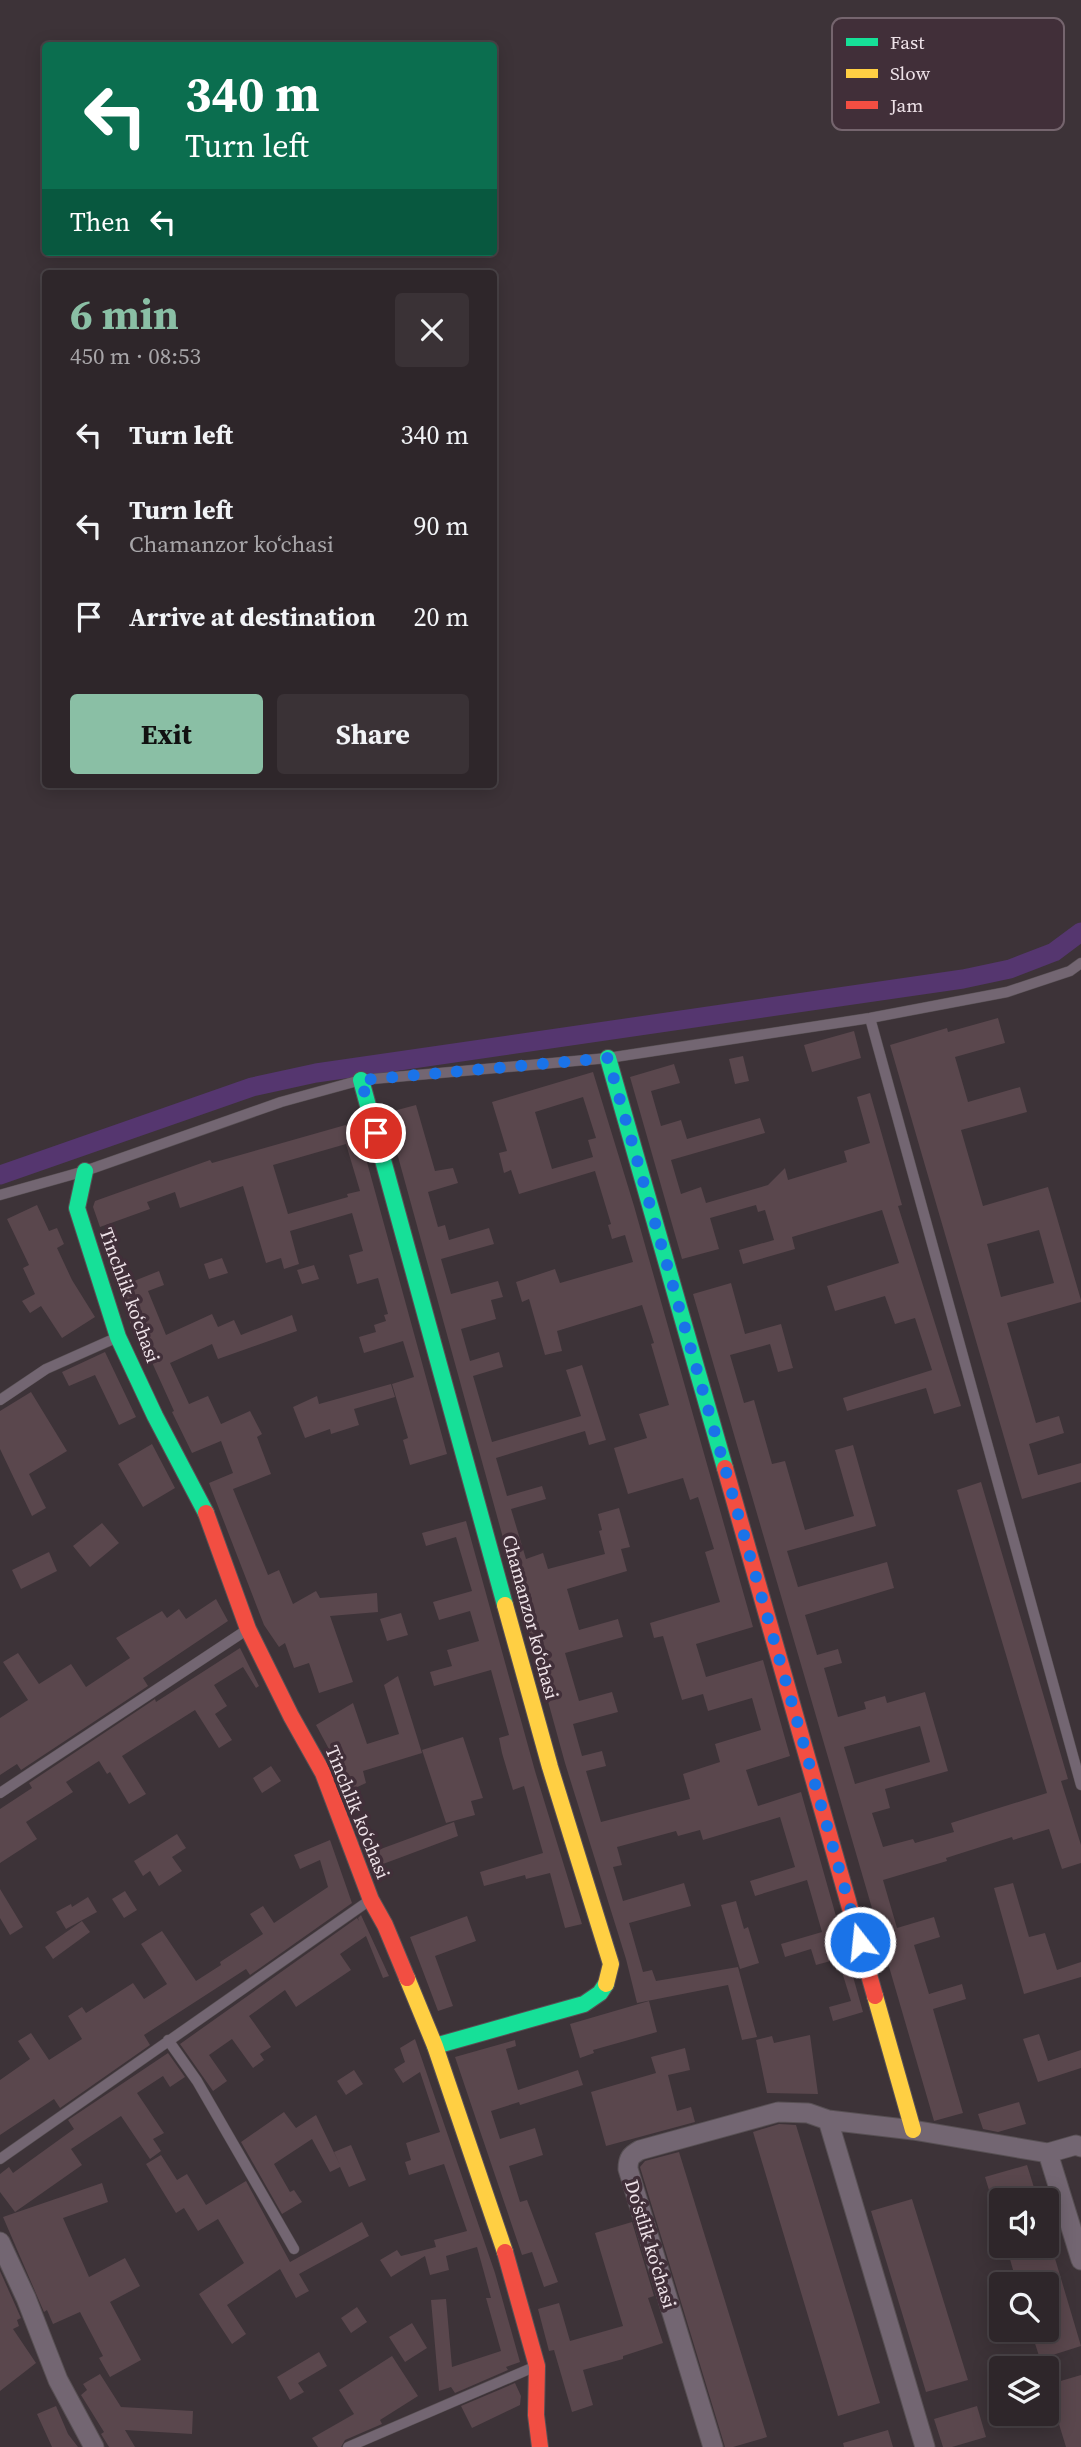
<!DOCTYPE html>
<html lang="en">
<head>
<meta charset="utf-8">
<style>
	body { margin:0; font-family:"Source Serif 4",serif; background:#3a3236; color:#f1f3f6; height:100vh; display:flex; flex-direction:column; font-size:26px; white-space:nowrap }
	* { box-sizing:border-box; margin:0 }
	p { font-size:23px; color:#a7a5a8 }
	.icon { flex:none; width:38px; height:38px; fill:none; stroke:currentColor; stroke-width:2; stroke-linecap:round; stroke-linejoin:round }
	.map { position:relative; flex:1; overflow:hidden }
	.side { position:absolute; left:42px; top:270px; width:455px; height:518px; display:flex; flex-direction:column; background:#2e262a; border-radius:7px; box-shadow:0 4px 18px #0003,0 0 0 2px #494347 }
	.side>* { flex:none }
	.hud { position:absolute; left:42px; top:42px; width:455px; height:214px; border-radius:7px; box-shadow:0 4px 18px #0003,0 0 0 2px #494347; background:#0b6e4f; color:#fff; overflow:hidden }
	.fabs { position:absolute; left:989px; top:2188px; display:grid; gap:14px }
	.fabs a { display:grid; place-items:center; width:70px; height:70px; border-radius:7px; background:#2e262a; box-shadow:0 4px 18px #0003,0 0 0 2px #494347; font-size:35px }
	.pin { position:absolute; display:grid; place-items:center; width:60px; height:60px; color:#fff; margin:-30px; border:4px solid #fff; border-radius:50%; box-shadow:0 2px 7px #0007 }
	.me { position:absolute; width:77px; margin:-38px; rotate:344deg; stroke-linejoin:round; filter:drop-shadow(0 0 5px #0008) }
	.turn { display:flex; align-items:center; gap:24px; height:147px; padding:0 28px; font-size:32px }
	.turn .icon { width:91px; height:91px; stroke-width:2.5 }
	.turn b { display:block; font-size:49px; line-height:60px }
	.then { display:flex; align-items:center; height:66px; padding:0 28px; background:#0003; gap:14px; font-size:26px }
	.round { display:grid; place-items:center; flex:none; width:74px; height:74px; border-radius:7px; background:#3a3236 }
	.overview { display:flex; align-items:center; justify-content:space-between; height:119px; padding:0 28px }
	h1 { font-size:42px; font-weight:700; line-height:52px; color:#8abfa5 }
	.cta { display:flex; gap:14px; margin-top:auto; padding:14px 28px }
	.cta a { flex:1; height:80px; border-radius:7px; background:#8abfa5; color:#111; font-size:28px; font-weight:700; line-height:80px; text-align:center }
	.cta a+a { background:#3a3236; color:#f1f3f6 }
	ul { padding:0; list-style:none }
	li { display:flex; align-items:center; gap:21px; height:91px; padding:0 28px }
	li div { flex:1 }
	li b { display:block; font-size:26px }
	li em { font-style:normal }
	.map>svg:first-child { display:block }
</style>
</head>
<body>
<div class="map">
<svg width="1081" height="2447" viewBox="0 0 1081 2447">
	<rect width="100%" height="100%" fill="#3d3338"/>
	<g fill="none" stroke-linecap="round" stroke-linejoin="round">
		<path stroke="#55366f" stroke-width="19" d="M0,1175L252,1087L316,1073L963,979L1010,969L1054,952L1081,932"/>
	</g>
	<path fill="#5a474d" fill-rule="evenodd" d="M998,1018L1005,1043L955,1057L968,1102L1020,1087L1027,1112L961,1130L983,1206L1048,1187L1081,1300V1302L1007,1323L1036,1423L1059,1416L1064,1433L1029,1444L1038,1475L1081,1463V1482L1022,1499L890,1045L947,1028L948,1032ZM1039,1230L1054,1283L1001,1297L987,1244Z
		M854,1031L861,1058L812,1072L804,1045Z
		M743,1056L749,1081L735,1084L729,1059Z
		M674,1064L680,1083L651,1091L661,1126L681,1120L687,1139L760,1118L765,1133L671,1160L681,1194L701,1187L706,1203L768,1185L785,1168L788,1180L847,1162L844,1151L870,1143L857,1097L870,1093L902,1205L898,1206L961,1406L934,1414L926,1388L847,1411L843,1398L932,1370L915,1318L895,1324L885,1296L835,1311L827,1286L899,1263L882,1210L792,1237L795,1249L743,1264L739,1250L774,1240L765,1210L758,1212L756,1205L710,1218L719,1249L682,1259L630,1077Z
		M593,1072L634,1206L753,1627L696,1644L706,1677L763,1660L790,1756L746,1770L758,1806L801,1792L863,2012L833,2021L829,2007L851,2001L838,1959L816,1965L811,1949L785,1957L781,1944L822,1932L807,1880L755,1896L750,1881L795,1867L780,1817L703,1840L700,1830L678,1836L676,1831L617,1847L622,1865L613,1867L623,1901L684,1883L691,1906L629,1923L643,1972L652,1970L656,1981L738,1967L757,2037L742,2040L728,1985L637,2003L626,1959L565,1763L386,1113L416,1105L435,1171L453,1168L458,1183L428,1192L438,1227L445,1225L449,1240L489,1228L494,1244L441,1259L451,1294L498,1281L503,1297L491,1300L496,1319L461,1329L470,1361L499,1352L503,1367L473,1376L492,1442L581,1416L566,1370L582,1365L606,1440L589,1445L585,1431L496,1458L507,1496L542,1486L546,1499L511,1509L526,1559L543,1553L548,1569L605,1554L599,1531L602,1530L598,1514L619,1508L630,1547L621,1549L627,1571L567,1589L579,1630L618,1619L623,1637L565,1653L579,1701L612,1692L618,1712L573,1724L582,1756L602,1751L606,1766L586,1771L601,1822L690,1799L683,1774L720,1762L715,1744L761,1730L752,1698L708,1711L703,1694L682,1700L663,1636L654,1638L650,1623L720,1602L705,1552L714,1549L698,1497L690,1500L683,1478L628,1494L614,1448L647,1438L639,1414L669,1405L651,1344L654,1343L642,1305L557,1331L562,1351L545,1355L529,1299L522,1302L516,1282L555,1269L560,1283L633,1262L625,1235L612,1239L608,1225L611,1224L595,1171L519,1194L511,1170L504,1173L499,1153L507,1151L492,1102ZM583,1097L596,1138L588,1140L593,1157L552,1169L535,1112Z
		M356,1122L447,1454L410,1465L403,1440L408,1438L392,1384L414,1377L403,1341L364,1353L359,1337L376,1332L374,1325L386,1321L384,1315L388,1314L378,1278L357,1284L349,1255L363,1251L352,1213L290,1231L299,1264L284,1269L281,1258L266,1263L243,1186L180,1208L175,1192L147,1202L150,1209L100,1227L93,1207L95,1201L210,1160L212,1163ZM346,1144L360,1191L347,1194L348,1197L288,1214L273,1165Z
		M37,1205L49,1231L57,1228L64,1244L57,1248L72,1280L95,1317L62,1338L41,1306L30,1313L22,1301L35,1294L23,1268L29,1265L7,1219Z
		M222,1258L228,1273L209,1279L204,1264Z
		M314,1265L319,1279L302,1284L297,1270Z
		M159,1271L164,1285L148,1291L166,1335L212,1314L218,1327L234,1320L241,1335L292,1315L297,1331L218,1359L212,1344L170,1363L189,1404L208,1396L221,1424L250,1411L262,1434L257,1437L271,1474L233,1489L268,1575L279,1570L293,1604L316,1591L320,1598L377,1593L378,1612L330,1616L353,1682L319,1693L309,1663L294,1668L285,1643L279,1647L264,1625L209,1483L233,1473L221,1441L192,1453L172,1412L174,1411L150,1358L146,1360L133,1331L119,1287Z
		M731,1283L745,1334L781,1324L793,1368L778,1372L770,1344L730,1355L744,1403L754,1400L772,1464L785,1461L805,1530L854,1516L835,1450L853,1445L876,1526L787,1551L798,1587L887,1562L894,1588L805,1615L817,1655L838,1649L842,1663L824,1668L838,1717L866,1709L864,1702L885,1696L887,1703L925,1692L948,1771L885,1789L890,1808L872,1813L883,1847L913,1839L915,1843L954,1832L951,1823L1047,1793L957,1490L981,1482L1068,1779L1061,1781L1081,1845V1863L1062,1869L1049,1829L1013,1840L1012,1837L946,1858L947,1861L883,1880L897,1928L934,1917L940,1937L914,1945L929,1994L962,1984L966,1999L933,2009L963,2113L934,2121L693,1294ZM920,1726L930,1762L855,1784L844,1747Z
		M105,1352L136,1417L119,1425L95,1375L69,1386L62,1372Z
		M391,1384L395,1397L354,1409L359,1425L331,1434L330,1429L305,1438L293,1407L317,1396L319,1404Z
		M31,1392L67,1451L29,1474L46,1508L32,1516L0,1449V1411Z
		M152,1444L175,1488L143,1507L118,1464Z
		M466,1521L535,1771L582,1924L565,1928L550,1873L526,1879L525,1875L484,1886L480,1872L543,1853L524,1786L513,1790L502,1753L499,1738L509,1735L491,1670L434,1686L430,1672L452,1666L447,1650L479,1641L470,1611L439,1620L433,1602L472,1591L456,1537L426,1546L422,1533Z
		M102,1523L119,1543L90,1567L73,1546Z
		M49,1552L57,1571L21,1589L12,1570Z
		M216,1599L228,1621L143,1678L148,1686L21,1770L17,1764L0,1775V1718L28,1700L3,1662L18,1653L39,1684L71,1664L86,1687L130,1658L116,1638L162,1611L167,1618L179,1609L186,1619Z
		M401,1613L408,1635L387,1641L380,1619Z
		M240,1648L259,1686L256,1688L243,1667L214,1685L227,1706L215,1714L232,1740L219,1748L195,1710L122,1756L146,1794L129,1804L110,1772L107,1774L99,1761L66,1782L73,1792L26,1822L37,1839L0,1863V1809L32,1788L29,1783L155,1699L156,1702Z
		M398,1676L422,1753L363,1771L366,1783L351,1790L316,1725L353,1703L367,1744L399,1734L384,1685Z
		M463,1737L483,1798L471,1801L475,1815L446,1823L422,1750Z
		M271,1766L281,1781L262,1793L253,1778Z
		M454,1822L458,1836L383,1864L378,1850Z
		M177,1834L186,1848L172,1857L182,1871L159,1886L150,1871L143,1876L134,1861Z
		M330,1840L352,1903L250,1975L246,1969L144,2035L150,2045L60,2108L54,2099L0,2135V2080L30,2059L18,2041L31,2033L49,2060L82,2039L68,2016L82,2007L86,2013L133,1983L144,1999L167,1984L141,1944L162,1931L196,1981L221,1965L220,1962L263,1934L250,1914L263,1906L274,1923L328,1887L320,1860L300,1869L294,1855Z
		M1013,1883L1029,1937L1045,1933L1057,1970L1081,1962V1977L1024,1994L994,1888Z
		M0,1889L23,1927L10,1935L0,1918Z
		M125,1891L137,1910L124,1918L112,1899Z
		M88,1897L97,1912L66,1929L56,1912L71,1904L72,1907Z
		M736,1901L744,1929L748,1927L759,1963L740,1969L721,1905Z
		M361,1915L389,1976L383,1978L366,1936L340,1954L351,1970L296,2007L285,1990L249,2016L271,2047L260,2054L264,2060L253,2068L232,2039L209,2055L227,2081L213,2091L180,2044L357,1918L359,1921L358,1918Z
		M467,1916L476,1941L435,1956L453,2006L438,2011L410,1937Z
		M82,1921L90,1932L53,1959L45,1947Z
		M649,2001L657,2032L593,2050L594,2053L580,2058L570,2024Z
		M1039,2034L1048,2061L1081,2050V2068L1038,2082L1023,2039Z
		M810,2035L818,2094L767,2093L756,2040L772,2036L774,2043Z
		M415,2039L495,2273L520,2362L506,2367L508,2370L455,2393L451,2387L439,2391L431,2300L446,2299L452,2367L501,2351L486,2298H491L477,2247L446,2256L449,2270L430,2275L425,2256L391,2277L380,2260L397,2250L401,2256L436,2247L434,2240L467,2231L444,2164L409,2175L405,2162L411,2160L406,2143L440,2132L420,2072L403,2083L394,2069L405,2062L400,2048Z
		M515,2040L516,2046L506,2049L518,2090L578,2070L583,2085L520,2105L519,2102L491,2111L500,2139L535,2128L538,2138L543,2155L509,2166L520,2202L527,2200L558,2282L544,2287L532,2252L522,2255L455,2057Z
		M685,2048L690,2070L668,2075L677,2111L691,2107L695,2122L606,2146L591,2092L656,2073L651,2057Z
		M168,2053L185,2077L170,2087L163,2076L137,2093L164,2133L153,2139L161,2151L150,2159L121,2116L71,2149L82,2165L15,2212L0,2192V2174L9,2167L13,2173L74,2129L68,2120Z
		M354,2070L363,2084L346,2095L337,2081Z
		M1019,2102L1026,2124L998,2132L983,2129L978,2114Z
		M284,2112L296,2128L316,2115L340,2165L334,2152L351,2145L366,2180L349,2187L340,2167L330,2172L312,2139L274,2164L290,2192L294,2190L302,2202L282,2214L241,2142Z
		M779,2124L796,2125L880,2403L838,2416L753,2132Z
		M679,2152L767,2437L733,2447H725L640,2167L645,2161Z
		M161,2155L177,2180L187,2174L206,2205L246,2181L290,2262L362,2222L369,2236L299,2274L309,2291L296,2298L280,2269L227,2305L246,2334L232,2344L199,2294L244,2263L218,2219L198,2231L184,2208L176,2213L146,2164Z
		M1027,2165L1036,2194L1017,2200H992L985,2177Z
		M102,2183L108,2202L63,2218L89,2277L125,2258L140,2286L110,2302L141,2360L110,2377L99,2358L103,2356L80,2312L53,2324L47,2310L44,2312L3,2217Z
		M912,2199L968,2380L926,2392L871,2211Z
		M632,2222L654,2296L648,2298L663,2343L623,2356V2359L583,2370L593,2405L572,2412L554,2350L549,2351L538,2309L559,2303L570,2341L623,2326L595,2233Z
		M1006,2245H1051L1081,2346L1040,2359L1031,2331L1046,2329V2284H1017Z
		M0,2271L21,2318L17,2320L19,2326L13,2329L36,2363L0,2391Z
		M357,2307L367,2322L351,2333L341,2318Z
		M412,2323L427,2348L405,2362L389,2337Z
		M319,2352L327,2366L298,2383L304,2392L290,2400L277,2377Z
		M392,2356L418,2396L380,2420L382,2424L345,2440L341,2447H318L312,2438L354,2414L339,2390Z
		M100,2374L121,2407L193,2411L192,2434L125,2430L135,2447H109L101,2434L104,2432L81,2395L87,2390L83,2384Z
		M1081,2375V2447H1066L1047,2385Z
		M515,2383L521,2396L520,2405L472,2428L461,2406Z
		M56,2406L68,2434L78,2447H52L37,2414Z
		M977,2406L986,2437L952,2447H943L934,2419Z
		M888,2430L893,2447H844L843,2443Z"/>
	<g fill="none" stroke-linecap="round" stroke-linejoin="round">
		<defs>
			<path id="lane" d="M870,1018L1081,1785
				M0,1195L85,1171L281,1102L361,1080L608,1058L870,1018L1007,992L1070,971L1081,963
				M0,1400L46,1369L118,1337
				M0,1793L248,1629
				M168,2040L197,2081L294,2249
				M0,2159L370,1900
				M348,2447L534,2367"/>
			<path id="street" d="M828,2120L925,2447
				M1048,2153L1076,2145L1081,2147
				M0,2242L26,2298L58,2380L94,2447
				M713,2447L628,2169C628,2158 631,2155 640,2150L778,2112L808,2113L828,2120L913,2130L1048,2153L1081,2260"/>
			<path id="fast" d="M608,1058L725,1468
				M361,1080L505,1605
				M85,1171L77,1208L118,1337L155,1416L206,1513
				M435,2046L584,2004L600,1993L606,1984"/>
			<path id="slow" d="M505,1605L550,1767L611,1964L606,1984
				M407,1978L435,2046L505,2252
				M875,1996L913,2130"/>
			<path id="jam" d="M725,1468L875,1996
				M206,1513L248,1629L291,1716L323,1773L371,1900L385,1925L407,1978
				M505,2252L537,2366L536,2415L540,2447"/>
		</defs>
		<use href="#lane" stroke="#585054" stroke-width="11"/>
		<use href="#street" stroke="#585054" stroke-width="21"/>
		<use href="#fast" stroke="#585054" stroke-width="18"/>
		<use href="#slow" stroke="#585054" stroke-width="18"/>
		<use href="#jam" stroke="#585054" stroke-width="18"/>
		<use href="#lane" stroke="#736672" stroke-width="10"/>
		<use href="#street" stroke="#736672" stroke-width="19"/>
		<use href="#fast" stroke="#16e098" stroke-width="16"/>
		<use href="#slow" stroke="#ffcf43" stroke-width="16"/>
		<use href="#jam" stroke="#f24e42" stroke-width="16"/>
	</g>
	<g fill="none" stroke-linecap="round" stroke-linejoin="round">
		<path stroke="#1a73e8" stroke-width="12" stroke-dasharray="0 21.6" d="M376,1133L361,1080L608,1058L860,1942"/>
	</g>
	<g text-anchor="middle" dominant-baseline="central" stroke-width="7" stroke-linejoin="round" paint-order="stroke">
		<g font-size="19" fill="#eee2e8" stroke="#412f39">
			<text transform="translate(130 1295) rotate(70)">Tinchlik koʻchasi</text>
			<text transform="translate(531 1617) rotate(75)">Chamanzor koʻchasi</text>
			<text transform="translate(358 1812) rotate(68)">Tinchlik koʻchasi</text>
			<text transform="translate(651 2244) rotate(73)">Doʻstlik koʻchasi</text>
		</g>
	</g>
	<rect x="832" y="18" width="232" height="112" rx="10" fill="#412f39" stroke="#75656e" stroke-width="2"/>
	<rect x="846" y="38" width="32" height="8" fill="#16e098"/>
	<rect x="846" y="69" width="32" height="9" fill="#ffcf43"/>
	<rect x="846" y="101" width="32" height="8" fill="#f24e42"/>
	<g font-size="19" fill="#eee2e8">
		<text x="890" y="49">Fast</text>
		<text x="890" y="80">Slow</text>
		<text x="890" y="112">Jam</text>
	</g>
</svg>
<div class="fabs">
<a><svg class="icon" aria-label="sound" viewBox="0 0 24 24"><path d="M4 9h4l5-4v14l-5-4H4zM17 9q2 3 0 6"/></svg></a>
<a><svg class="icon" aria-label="search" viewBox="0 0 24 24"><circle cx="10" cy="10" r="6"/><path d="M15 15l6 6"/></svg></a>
<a><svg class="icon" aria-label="layers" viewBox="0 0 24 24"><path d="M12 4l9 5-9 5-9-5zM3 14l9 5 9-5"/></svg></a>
</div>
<div class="pin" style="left:376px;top:1133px;background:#d93025"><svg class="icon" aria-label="arrive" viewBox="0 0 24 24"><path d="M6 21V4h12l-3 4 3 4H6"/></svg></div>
<svg class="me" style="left:860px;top:1942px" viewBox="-20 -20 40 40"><circle r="17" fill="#1a73e8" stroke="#fff" stroke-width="3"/><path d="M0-11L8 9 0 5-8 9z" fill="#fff"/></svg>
<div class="hud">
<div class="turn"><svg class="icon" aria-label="left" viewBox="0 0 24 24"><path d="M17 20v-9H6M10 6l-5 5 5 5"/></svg><div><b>340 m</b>Turn left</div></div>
<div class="then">Then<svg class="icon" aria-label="left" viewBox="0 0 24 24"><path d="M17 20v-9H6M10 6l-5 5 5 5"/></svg></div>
</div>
<section class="side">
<div class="overview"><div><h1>6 min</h1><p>450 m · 08:53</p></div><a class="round"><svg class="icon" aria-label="close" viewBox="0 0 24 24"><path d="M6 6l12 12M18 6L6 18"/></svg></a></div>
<ul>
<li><svg class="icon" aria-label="left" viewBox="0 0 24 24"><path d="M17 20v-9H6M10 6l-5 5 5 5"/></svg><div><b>Turn left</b></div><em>340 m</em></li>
<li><svg class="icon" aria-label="left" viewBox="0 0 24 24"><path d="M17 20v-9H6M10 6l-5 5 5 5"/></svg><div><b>Turn left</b><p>Chamanzor koʻchasi</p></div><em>90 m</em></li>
<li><svg class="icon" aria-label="arrive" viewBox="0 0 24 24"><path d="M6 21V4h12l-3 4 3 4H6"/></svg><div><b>Arrive at destination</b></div><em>20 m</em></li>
</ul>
<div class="cta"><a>Exit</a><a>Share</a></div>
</section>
</div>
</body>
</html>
